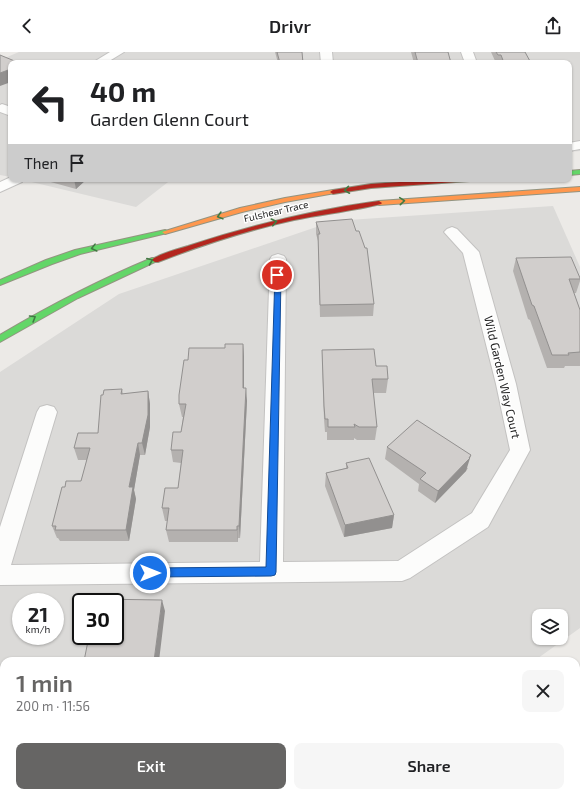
<!DOCTYPE html>
<html lang="en">
<head>
<meta charset="utf-8">
<style>
	body { margin:0; font-family:"Exo 2",sans-serif; background:#f6f6f6; color:#202124; height:100vh; display:flex; flex-direction:column; font-size:15px; white-space:nowrap }
	* { box-sizing:border-box; margin:0 }
	p { font-size:13px; color:#757577 }
	.icon { flex:none; width:22px; height:22px; fill:none; stroke:currentColor; stroke-width:2; stroke-linecap:round; stroke-linejoin:round }
	.map { position:relative; flex:1; overflow:hidden }
	.sheet { position:absolute; left:0px; top:605px; width:580px; height:140px; display:flex; flex-direction:column; background:#fff; border-radius:12px 12px 0 0; box-shadow:0 1px 3px #0004 }
	.sheet>* { flex:none }
	.banner { position:absolute; left:8px; top:8px; width:564px; height:122px; border-radius:8px; box-shadow:0 1px 3px #0004; background:#fff; color:#202124; overflow:hidden }
	.fabs { position:absolute; left:532px; top:557px; display:grid; gap:8px }
	.fabs a { display:grid; place-items:center; width:36px; height:36px; border-radius:8px; background:#fff; box-shadow:0 1px 3px #0004; font-size:20px }
	.speed { position:absolute; left:12px; top:541px; display:flex; gap:8px; font-size:20px; font-weight:700; text-align:center }
	.speed>* { display:grid; place-content:center; width:52px; height:52px; border-radius:50%; background:#fff; box-shadow:0 1px 3px #0004; line-height:1 }
	.speed small { font-size:10px; font-weight:400 }
	.speed .limit { border:2px solid #111; border-radius:6px; background:#fff; color:#111 }
	.pin { position:absolute; display:grid; place-items:center; width:34px; height:34px; color:#fff; margin:-17px; border:2px solid #fff; border-radius:50%; box-shadow:0 1px 4px #0007 }
	.me { position:absolute; width:44px; margin:-22px; rotate:90deg; stroke-linejoin:round; filter:drop-shadow(0 0 3px #0008) }
	.turn { display:flex; align-items:center; gap:14px; height:84px; padding:0 16px; font-size:18px }
	.turn .icon { width:52px; height:52px; stroke-width:2.5 }
	.turn b { display:block; font-size:28px; line-height:34px }
	.then { display:flex; align-items:center; height:38px; padding:0 16px; background:#0003; gap:8px; font-size:15px }
	.round { display:grid; place-items:center; flex:none; width:42px; height:42px; border-radius:8px; background:#f6f6f6 }
	.headline { display:flex; align-items:center; justify-content:space-between; height:68px; padding:0 16px }
	h1 { font-size:24px; font-weight:600; line-height:30px; color:#666564 }
	.primary-button { display:flex; gap:8px; margin-top:auto; padding:8px 16px }
	.primary-button a { flex:1; height:46px; border-radius:8px; background:#666564; color:#fff; font-size:16px; font-weight:600; line-height:46px; text-align:center }
	.primary-button a+a { background:#f6f6f6; color:#202124 }
	header { display:flex; justify-content:space-between; align-items:center; height:52px; padding:0 16px; background:#fff; font-size:18px; font-weight:600 }
	.map>svg:first-child { display:block }
</style>
</head>
<body>
<header><svg class="icon" aria-label="back" viewBox="0 0 24 24"><path d="M15 5l-7 7 7 7"/></svg>Drivr<svg class="icon" aria-label="share" viewBox="0 0 24 24"><path d="M12 15V3M7 8l5-5 5 5M5 13v7h14v-7"/></svg></header>
<div class="map">
<svg width="580" height="745" viewBox="0 0 580 745">
	<rect width="100%" height="100%" fill="#eceae7"/>
	<path fill="#dbdad8" fill-rule="evenodd" d="M19,0H580V99L569,100V11H11V125L0,123V8Z
		M19,127H172L136,155Z
		M553,154L580,215V576L534,609H4V653H0V320L119,242L334,169ZM21,550H55V584H21ZM81,550H115V584H81ZM539,564H561V586H539Z"/>
	<g fill="none" stroke-linecap="round" stroke-linejoin="round">
		<defs>
			<path id="street" d="M110,0H124L106,11H92Z
				M320,0H332L333,11H321Z
				M461,0H473L477,11H465Z
				M2,52L11,55V64L0,60V53Z
				M580,89V97L569,99V91Z
				M11,125V127H24L22,130L0,140V130Z
				M452,175L457,177L479,200L516,332L530,398L488,475L410,526L402,529L0,533V475L37,360L40,355L47,353L54,355L57,360L11,513L260,510L270,207L272,204L278,202L284,204L286,207L283,510L398,509L472,461L510,398L496,332L463,201L444,180L447,177Z"/>
			<path id="fast" d="M580,118V122L569,123V119Z
				M165,178L167,179V181L80,202L52,212L0,233V228L46,208L75,198Z
				M152,206H155L159,208L78,246L0,290V283C49,254 99,228 152,206Z"/>
			<path id="slow" d="M580,135V139L379,153L376,151L379,149Z
				M333,138L336,140L335,141L285,150L242,160L165,182L162,180L240,156L285,146Z"/>
			<path id="jam" d="M443,127H473L470,129L371,136L333,142L330,140L333,138L371,132Z
				M379,149L382,151L381,152C353,159 323,162 294,168C248,178 202,193 158,210H155L151,208C159,202 178,197 188,194C251,173 314,158 379,149Z"/>
		</defs>
		<use href="#street" stroke="#c3c2c1" stroke-width="2"/>
		<use href="#fast" stroke="#939480" stroke-width="2"/>
		<use href="#slow" stroke="#939480" stroke-width="2"/>
		<use href="#jam" stroke="#939480" stroke-width="2"/>
		<use href="#street" fill="#fcfcfb" fill-rule="evenodd"/>
		<use href="#fast" fill="#63d668" fill-rule="evenodd"/>
		<use href="#slow" fill="#ff974d" fill-rule="evenodd"/>
		<use href="#jam" fill="#b3261e" fill-rule="evenodd"/>
	</g>
	<path fill="#b4b1af" d="M275,0H302L303,11H278Z
		M411,0H448L451,11H414Z
		M491,0H525L531,11H496Z
		M46,127H87L76,137L47,129Z
		M316,170L374,252L373,264L320,265L318,189L316,182Z
		M516,206L580,226V229L576,241H574L580,258V314H565L564,316H547L530,268L528,267L513,219Z
		M243,292L244,305V336L247,349L240,486H238V490H169L166,478L168,469H165L162,456L178,436L181,411L173,410L171,398L181,380L183,365H182L179,352L188,308Z
		M322,298L376,314L388,327L386,341H373L377,375L375,388H357L354,386V388H327V380H325L324,367L322,311Z
		M122,337L123,342L148,339L150,352V375L145,403H140L134,438L136,447L129,489H60L58,486H57L52,474L65,435L81,429L87,408H78L74,396L98,381L103,343Z
		M387,395L468,416L466,419L435,451L418,439L419,432L385,407Z
		M346,411L394,463L392,476L344,485L325,434L326,421L346,416Z"/>
	<path fill="#92908f" d="M11,17V30L0,34V21Z
		M74,127H87L76,137Z
		M243,292L244,305V349L243,336Z
		M246,336L247,349L240,486L239,474Z
		M148,339L150,352V375L145,403L142,391Z
		M138,391L140,403L134,438L136,447L129,489L126,478L129,435Z
		M471,403L466,419L435,451L438,439Z
		M394,463L392,476L344,485L345,473Z
		M237,474L238,486V490L237,478Z
		M162,548L165,559L159,609H154Z"/>
	<path fill="#d1cecc" stroke="#92908f" d="M277,0H302L303,11H280Z
		M415,0H448L451,11H418Z
		M496,0H525L531,11H504L501,3H498Z
		M0,3L17,10L11,11V17L0,21Z
		M352,167L356,179H359L365,196H367L374,252L320,253L318,182H320L316,170Z
		M571,205L580,226V227H569L580,258V300L568,301L569,303H552L534,254L532,253L516,206Z
		M225,292H243V336H246L239,474H237V478H166L169,456H162L165,436H178L183,398H171L173,380H181L186,352H179V343L184,308H188L189,296H225Z
		M374,297L376,314H387L388,327H372L377,375H359L354,372L355,375H328V367H325L324,354L322,298Z
		M122,337L121,342L148,339V363L142,391H138L129,435H133L126,478H55L56,474H52L62,435H65L66,429H81L90,396H74L78,381H98L101,343H103L104,338Z
		M417,368L471,403L469,406H470L438,439L420,427L426,421L387,395Z
		M369,406L394,463L345,473L326,421L348,416L346,411Z
		M96,547L162,548L154,609H84L89,584H115V550H96Z"/>
	<defs><path id="oneway-chevron" d="M-2-3.5L2.5 0L-2 3.5" fill="none" stroke-width="1.6" stroke-linecap="round" stroke-linejoin="round"/></defs>
	<g stroke="#407a43">
		<use href="#oneway-chevron" transform="translate(347 138) rotate(172)"/>
		<use href="#oneway-chevron" transform="translate(402 149) rotate(-5)"/>
		<use href="#oneway-chevron" transform="translate(220 164) rotate(164)"/>
		<use href="#oneway-chevron" transform="translate(274 170) rotate(-13)"/>
		<use href="#oneway-chevron" transform="translate(94 196) rotate(166)"/>
		<use href="#oneway-chevron" transform="translate(150 209) rotate(-22)"/>
		<use href="#oneway-chevron" transform="translate(33 266) rotate(-31)"/>
	</g>
	<path fill="#1a73e8" stroke="#114b97" d="M275,221H280L281,223L276,520L275,523L271,524L150,525L146,524L145,521L146,517L150,516L266,515Z"/>
	<g text-anchor="middle" dominant-baseline="central" stroke-width="3" stroke-linejoin="round" paint-order="stroke">
		<g font-size="10" fill="#1e1e1e" stroke="#fff">
			<text transform="translate(276 159) rotate(-13)">Fulshear Trace</text>
		</g>
		<g font-size="12" fill="#1e1e1e" stroke="#fff">
			<text transform="translate(503 325) rotate(77)">Wild Garden Way Court</text>
		</g>
	</g>
</svg>
<div class="fabs">
<a><svg class="icon" aria-label="layers" viewBox="0 0 24 24"><path d="M12 4l9 5-9 5-9-5zM3 14l9 5 9-5"/></svg></a>
</div>
<div class="speed"><div>21<small>km/h</small></div><div class="limit">30</div></div>
<div class="pin" style="left:277px;top:223px;background:#d93025"><svg class="icon" aria-label="arrive" viewBox="0 0 24 24"><path d="M6 21V4h12l-3 4 3 4H6"/></svg></div>
<svg class="me" style="left:150px;top:521px" viewBox="-20 -20 40 40"><circle r="17" fill="#1a73e8" stroke="#fff" stroke-width="3"/><path d="M0-11L8 9 0 5-8 9z" fill="#fff"/></svg>
<div class="banner">
<div class="turn"><svg class="icon" aria-label="left" viewBox="0 0 24 24"><path d="M17 20v-9H6M10 6l-5 5 5 5"/></svg><div><b>40 m</b>Garden Glenn Court</div></div>
<div class="then">Then<svg class="icon" aria-label="arrive" viewBox="0 0 24 24"><path d="M6 21V4h12l-3 4 3 4H6"/></svg></div>
</div>
<section class="sheet">
<div class="headline"><div><h1>1 min</h1><p>200 m · 11:56</p></div><a class="round"><svg class="icon" aria-label="close" viewBox="0 0 24 24"><path d="M6 6l12 12M18 6L6 18"/></svg></a></div>
<div class="primary-button"><a>Exit</a><a>Share</a></div>
</section>
</div>
</body>
</html>
